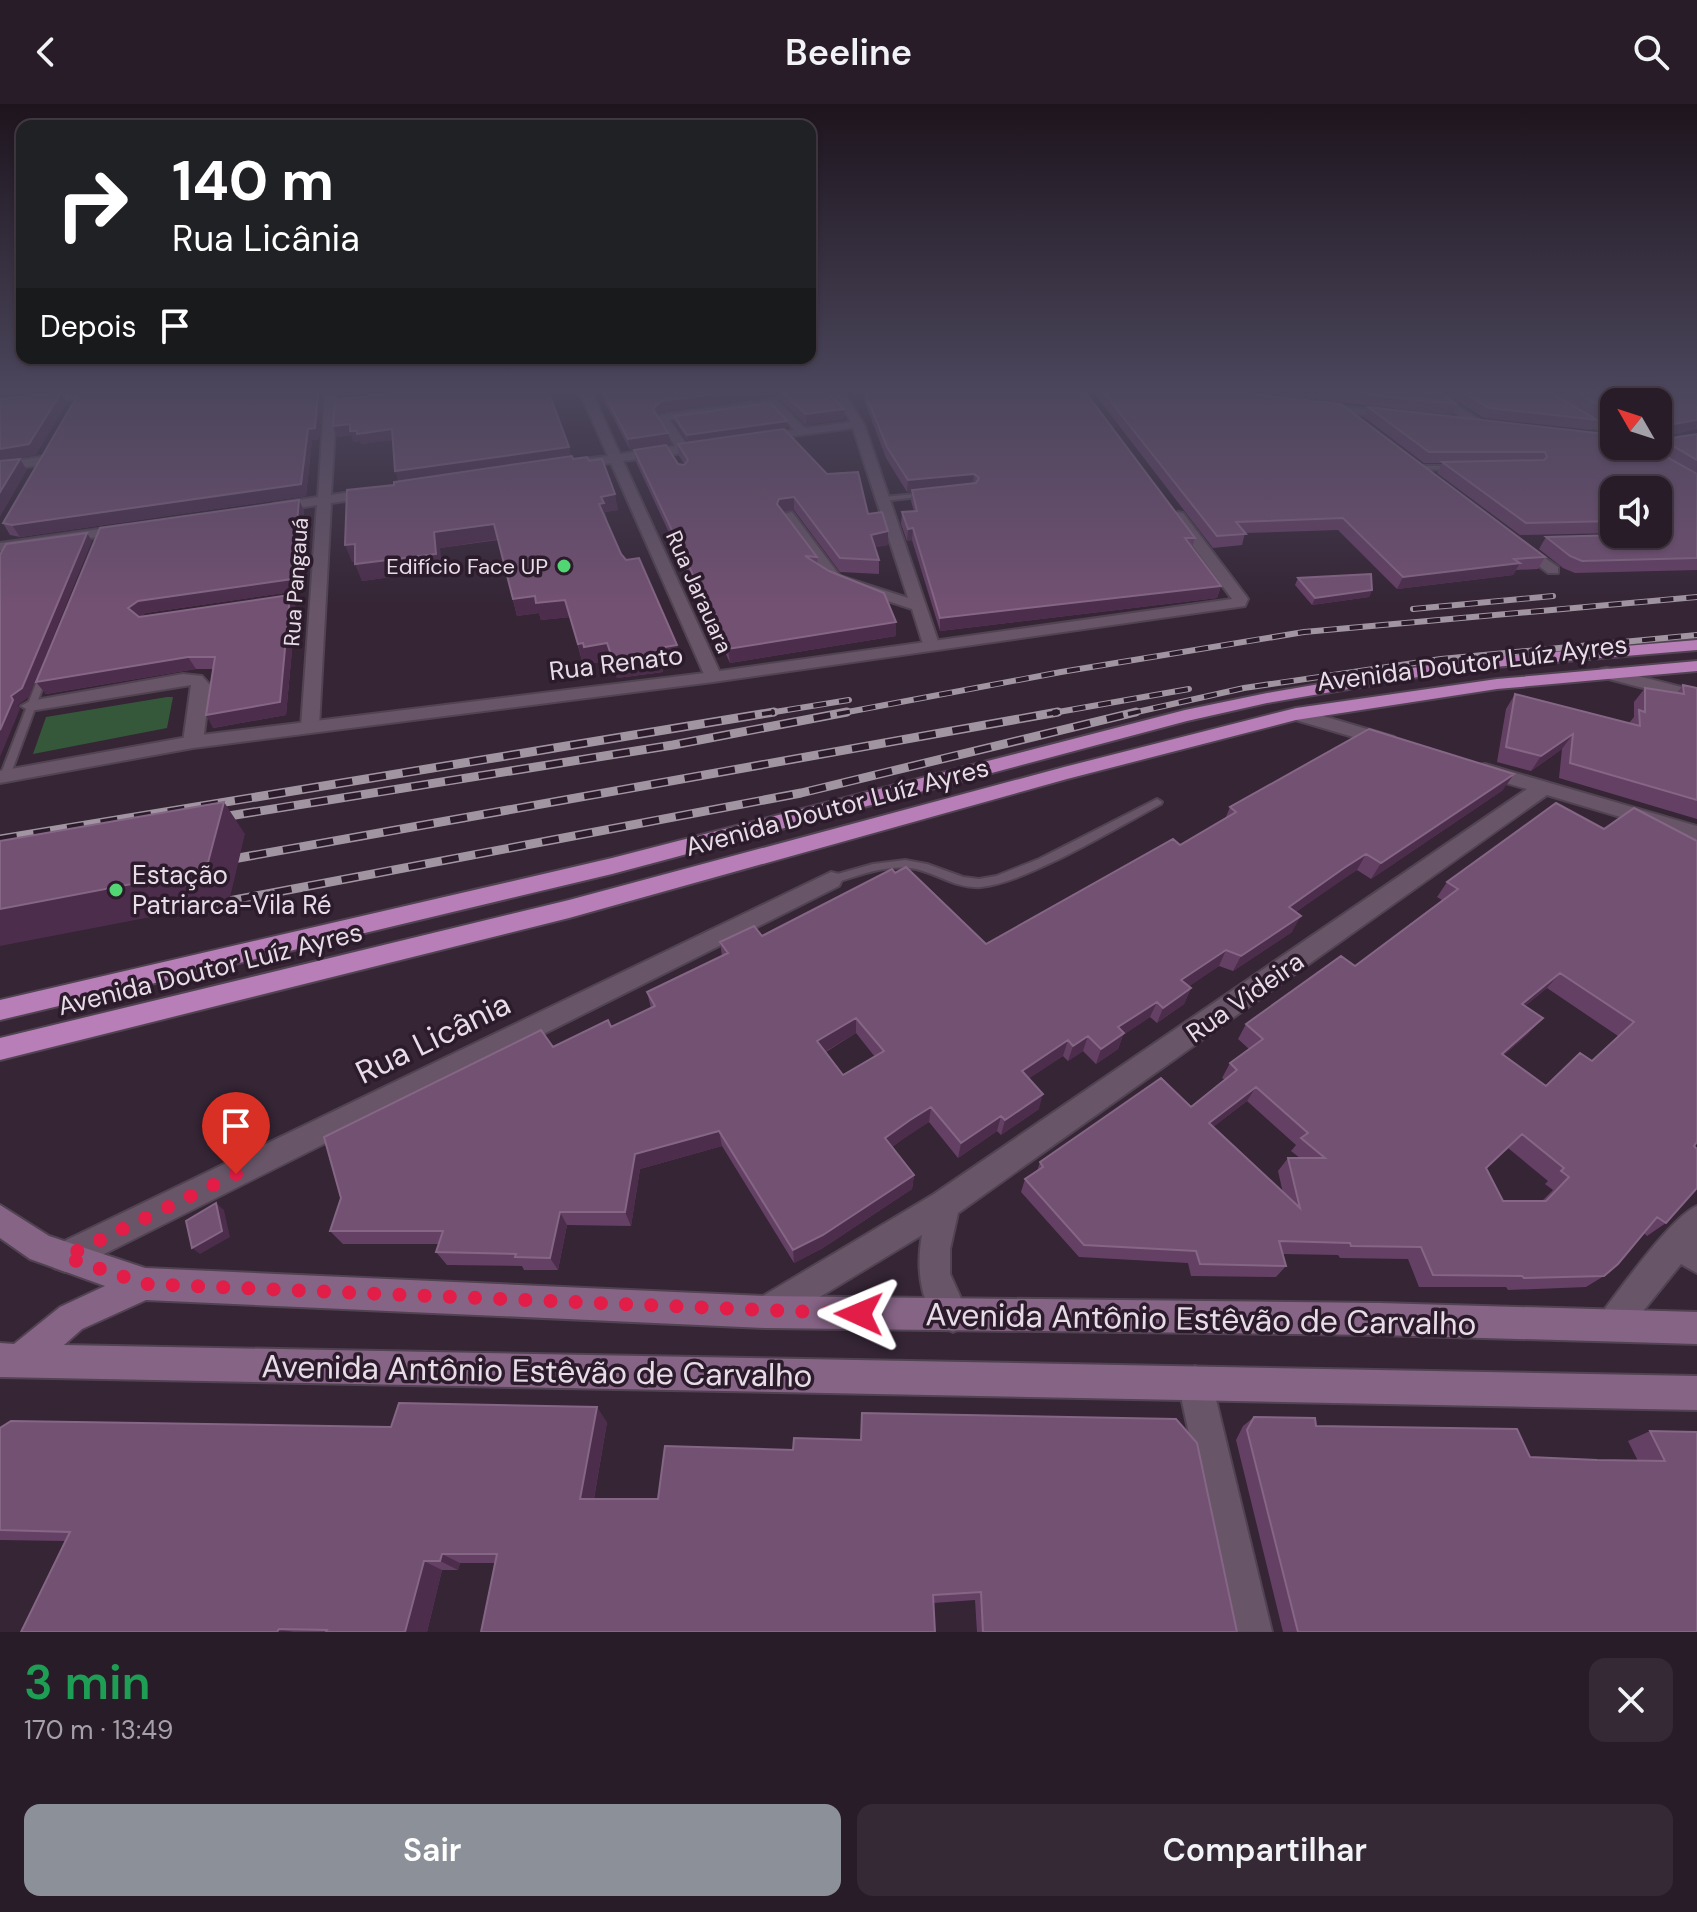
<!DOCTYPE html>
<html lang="pt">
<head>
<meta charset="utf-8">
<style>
	body { margin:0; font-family:"DM Sans",sans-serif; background:#342934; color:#f1f3f6; height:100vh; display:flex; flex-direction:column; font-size:30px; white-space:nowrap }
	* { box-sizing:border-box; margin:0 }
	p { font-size:26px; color:#a5a1a8 }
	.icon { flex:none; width:44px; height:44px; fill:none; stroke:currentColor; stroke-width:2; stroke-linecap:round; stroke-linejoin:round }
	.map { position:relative; height:1528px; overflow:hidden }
	.details { display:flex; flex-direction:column; background:#281c28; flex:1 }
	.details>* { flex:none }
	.banner { position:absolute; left:16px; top:16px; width:800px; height:244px; border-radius:16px; box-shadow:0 2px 6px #0004,0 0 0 2px #443a45; background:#202124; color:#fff; overflow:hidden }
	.needle { width:52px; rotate:309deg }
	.buttons { position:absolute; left:1600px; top:284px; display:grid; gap:16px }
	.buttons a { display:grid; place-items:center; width:72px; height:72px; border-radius:16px; background:#281c28; box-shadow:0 2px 6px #0004,0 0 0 2px #443a45; font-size:40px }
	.pin { position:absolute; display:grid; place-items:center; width:68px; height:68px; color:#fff; margin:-82px -34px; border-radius:50% 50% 50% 0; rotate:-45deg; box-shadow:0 0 8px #0007 }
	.pin .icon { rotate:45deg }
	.me { position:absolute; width:88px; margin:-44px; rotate:271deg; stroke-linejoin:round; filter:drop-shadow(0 0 6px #0008) }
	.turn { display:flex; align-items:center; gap:28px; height:168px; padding:0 24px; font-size:36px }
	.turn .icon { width:104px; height:104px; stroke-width:2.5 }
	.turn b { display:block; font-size:56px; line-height:68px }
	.then { display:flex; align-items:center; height:76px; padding:0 24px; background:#0003; gap:16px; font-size:30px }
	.round { display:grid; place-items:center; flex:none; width:84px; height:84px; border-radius:16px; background:#342934 }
	.headline { display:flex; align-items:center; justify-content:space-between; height:136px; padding:0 24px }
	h1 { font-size:48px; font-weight:600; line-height:60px; color:#1e9e55 }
	.action { display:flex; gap:16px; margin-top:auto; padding:16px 24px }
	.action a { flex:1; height:92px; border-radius:16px; background:#8c9099; color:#fff; font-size:32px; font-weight:600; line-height:92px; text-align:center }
	.action a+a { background:#342934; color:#f1f3f6 }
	header { display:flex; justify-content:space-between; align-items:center; height:104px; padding:0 24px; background:#281c28; font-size:36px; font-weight:600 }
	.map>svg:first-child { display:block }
</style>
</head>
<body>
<header><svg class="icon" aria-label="back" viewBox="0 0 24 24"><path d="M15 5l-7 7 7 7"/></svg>Beeline<svg class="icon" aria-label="search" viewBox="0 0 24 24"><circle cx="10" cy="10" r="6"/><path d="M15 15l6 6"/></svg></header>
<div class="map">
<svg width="1697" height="1528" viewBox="0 0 1697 1528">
	<rect width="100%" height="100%" fill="#352535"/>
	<path fill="#35583b" d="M167,593H173L167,624L33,650L46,613Z"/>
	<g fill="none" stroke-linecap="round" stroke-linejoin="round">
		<defs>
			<path id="service" d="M1421,362H1453L1456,364L1453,366L1419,365L1418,364Z
				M926,389L928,390V392L883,397L880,395L883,393Z
				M44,566L48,569L10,672L5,675L1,674L0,672L40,569Z
				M1157,695L1162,698L1161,700C1126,719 1092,739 1057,756C1033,767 1007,780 981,783C957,785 938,770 916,765C887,759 858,772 831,780L825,776L827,773L873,760L905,756L927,760L963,773L979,775L996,772L1039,755Z"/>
			<path id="minor" d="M325,289H337L331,391L373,385L380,389L373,393L331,399L319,623L310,629L301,623L317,401L273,408L266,404L273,400L318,393Z
				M580,289H592L620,350L675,342L657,314L663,310L776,295L805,324L851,318L833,289H844L864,320L939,540L937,544H925L923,540L912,505L830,478L780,411L792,408L840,472L908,494L853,324L756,337V331L794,326L773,302L670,316L687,341L706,338L712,342L706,346L623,357L722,573L719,577H707L611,359L574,364L568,360L574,356L608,352Z
				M1426,289H1439L1489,322L1479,325Z
				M1533,289H1547L1614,326V335Z
				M1319,299L1396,309L1402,312L1396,315L1315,304V300Z
				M41,353L47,357L45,360L0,367V359Z
				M128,421L133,422V428L0,447V439Z
				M1519,436L1558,463V469H1548L1514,443V437Z
				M1607,564L1697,587V598L1601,573L1598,569L1601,565Z
				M183,570L202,572L210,581L203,638L193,644L183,638L191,581L30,607L21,602L30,597Z
				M1296,604L1394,633L1397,637L1387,643L1289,614L1287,610Z
				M1485,660L1697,722V736L1547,691L958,1109L950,1145V1170L969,1212L964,1223L953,1228C919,1214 916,1162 922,1131L780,1217L769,1222L758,1217L753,1206L758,1195L934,1090L1527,685L1478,671L1475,666L1478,661Z
				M831,768L839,770L842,776L839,782L76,1164L65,1168L54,1164L50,1153L54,1142Z
				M1697,1102V1169L1681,1160L1623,1232L1612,1237L1601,1232L1596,1221L1601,1210C1621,1184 1671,1113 1697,1102Z
				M1195,1262L1207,1267L1212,1279L1272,1528H1232L1178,1279L1183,1267Z"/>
			<path id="tertiary" d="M1178,408L1183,409L1246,492L1248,495L1245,502L713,578L193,644L0,679V667L193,632L713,568L1232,495L1171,412Z"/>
			<path id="secondary" d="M74,289H109L103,292L0,303V297Z
				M0,1101L49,1132L145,1164L765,1192L1379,1199L1697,1208V1240L1379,1231L765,1224L146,1196L82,1225L64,1241L1697,1272V1306L0,1273V1239L14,1240L60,1203L105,1182L30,1155L0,1134Z"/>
			<path id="trunk" d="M1697,536V546L1459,566L1267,599L1187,617L612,770L0,916V896L612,754L1185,606L1267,589L1459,556Z
				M1697,557V567L1497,585L1296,616L1067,675L569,814L0,956V934L569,796L1064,663L1296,604L1497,575Z"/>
		</defs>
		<use href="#service" stroke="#514351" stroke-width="4"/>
		<use href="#minor" stroke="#514351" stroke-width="4"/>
		<use href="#tertiary" stroke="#514351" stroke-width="4"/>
		<use href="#secondary" stroke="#514351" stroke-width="4"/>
		<use href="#trunk" stroke="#514351" stroke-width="4"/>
		<use href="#service" fill="#685568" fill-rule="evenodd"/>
		<use href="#minor" fill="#685568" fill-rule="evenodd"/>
		<use href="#tertiary" fill="#685568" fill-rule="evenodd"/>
		<use href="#secondary" fill="#866486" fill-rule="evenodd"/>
		<use href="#trunk" fill="#b77eb7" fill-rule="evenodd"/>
		<defs>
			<path id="rail-far1" d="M1413,505L1553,492
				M762,610L849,596
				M837,610L1061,568L1304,528L1697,493
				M1047,610L1189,585
				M1128,610L1244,584L1441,555L1697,531"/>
			<path id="rail" d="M210,715L673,641L847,608
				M0,735L774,608
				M216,758L1058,608
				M208,801L801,689L1136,608"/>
		</defs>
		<use href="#rail-far1" stroke="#a295a2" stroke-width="6"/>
		<use href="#rail" stroke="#a295a2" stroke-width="9"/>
		<use href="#rail-far1" stroke="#2b1b2b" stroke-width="4" stroke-dasharray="13" stroke-linecap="butt"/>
		<use href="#rail" stroke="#2b1b2b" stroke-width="6" stroke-dasharray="17" stroke-linecap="butt"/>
	</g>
	<path fill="#654065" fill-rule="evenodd" d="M79,289H323L319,335L312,336L306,392L20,433L10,431L3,419Z
		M395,289L569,343L571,352L573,355L589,357L618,406L605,408L607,415H605L621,450L680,558L662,561L663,568L617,574L611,556L588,560L587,556L582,557L570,513L541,516L539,509L517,512L498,436L440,444L441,466L362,477L355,457L352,458L394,381L398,377L392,336L361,340L360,337L354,338L351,331L337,333Z
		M600,289H828L844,305V315L806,321L776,292L663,307L658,312L668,329L670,340L630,346Z
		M864,289H1086L1195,434L1192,444L1221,482L1217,494L940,527L912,436L907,437L901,420L902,408L914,407L911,397L912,387L907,388L886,354L864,296Z
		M1094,289H1243L1545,453L1538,465L1516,466L1513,471L1397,485L1338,426L1245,429L1242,441L1213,444Z
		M1259,289H1441L1457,300L1452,311Z
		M1443,289H1551L1598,316L1592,326L1484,314Z
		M1552,289H1697V325L1659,333L1665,335L1697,330V466L1575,469L1563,464L1539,445L1546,433L1658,430V386H1614V429L1520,431L1437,369L1442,359H1424L1364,313L1368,303L1648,342H1658V298H1614V323Z
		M674,312L788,323L688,338L675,318Z
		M678,340L827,370L868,410L888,441L875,443L879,456V470L840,468L794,406L783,408L817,453L818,460L896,518V532L730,559L636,358L634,346L678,360L685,361L679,352Z
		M299,396L304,407L298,487L146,509L140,513L296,503L286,611L213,624V565H196L46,590L36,578Z
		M1298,474L1372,486L1369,493L1312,501L1295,481Z
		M1683,581L1697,584V715L1559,674L1562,645L1531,667L1497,658L1506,605L1515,590L1629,619L1634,613V598L1645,584L1677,589Z
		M1503,686L1371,775L1357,766L1335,780L1296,808L1292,828L1233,867L1219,862L1189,882L1191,884L1184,900L1157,919L1150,913L1123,931L1118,945L1096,960L1083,947L1068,957L1063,952L1029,974L1039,1005L1001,1031L997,1027L958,1054L929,1018L908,1031L892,1043L914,1071L912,1085L823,1144L794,1159L722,1042L640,1065L631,1122L567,1121L558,1166H524L522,1162L447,1161L436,1148L439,1140H343L330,1127L553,943L611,923L651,904L647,888L722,852L720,838L762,832L986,840L1180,741L1225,715L1230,703ZM856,929L875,953L843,971L826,948Z
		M1556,699L1694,1042L1666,1119L1647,1132L1644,1129L1604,1172L1586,1183L1508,1186L1506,1183H1419L1408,1155L1340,1154L1338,1151L1282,1150L1286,1162L1276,1173L1191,1172L1188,1159L1079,1153L1021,1088L1025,1075L1037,1067L1040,1058L1191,1003L1225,976L1222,974L1230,959L1249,945L1238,935L1246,920L1355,862L1442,796L1437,793L1447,778ZM1547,884L1618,932L1592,957L1546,982L1504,951L1529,929L1525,902ZM1247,997L1296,1041L1291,1047L1300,1054H1288L1278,1067L1283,1089L1213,1023ZM1508,1044L1548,1077L1545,1080L1553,1086L1542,1097H1503L1486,1064Z
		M1254,1313L1530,1353L1597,1356L1638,1357L1628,1337L1650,1327L1697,1328V1528H1283L1236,1336L1243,1322Z
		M607,1318L594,1395L1237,1528H977L975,1496L933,1499L495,1459H460L458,1466H442L427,1528H21L65,1437L0,1436V1324L391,1323Z"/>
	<path fill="#4c2e4c" d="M0,289H48L0,294Z
		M61,289L67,299L36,351L0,357V345Z
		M318,289H323L319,335L312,336L306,392L20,433L12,421L308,325Z
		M337,289H379L339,294Z
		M722,289H775L776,292L663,307L654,316L653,305L661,297Z
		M844,305V315L806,321V310Z
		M1697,316L1696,325L1658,333L1662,322Z
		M787,317L788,323L688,338L687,331Z
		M350,320L392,325L395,336L361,340L360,337L354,338L351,331L337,333L333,322Z
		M668,329L670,340L630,346L628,335Z
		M569,343L571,354L399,378L395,367Z
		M20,355L27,366L0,413V388Z
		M974,370L973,381L907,388L908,376Z
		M615,390L618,406L605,408L607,415L602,416L599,400L601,393Z
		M794,393V406L779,408L777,400L779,395Z
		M299,396L304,407L298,487L146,509L135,516L128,504Z
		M494,420L499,435L440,444L441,466L362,477L355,460L434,428Z
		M913,424L912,436L907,437L908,425Z
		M888,427V441L871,444V431Z
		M87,429L92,437L29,593L18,601L20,605L0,653V626L11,592Z
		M355,440L362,456L352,458L345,441Z
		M1520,459L1513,471L1397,485L1403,473Z
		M1221,482L1217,494L940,527V514Z
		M1372,486L1369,493L1312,501L1315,494Z
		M290,491L296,503L286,611L213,624L206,611Z
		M535,492L565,496L570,513L541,516L539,509L517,512L513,495Z
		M896,518V532L730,559L728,545Z
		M583,539L587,556L582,557L578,540Z
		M607,539L611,556L588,560L584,543Z
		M677,541L680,558L662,561L663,568L617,574L613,556L659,544Z
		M188,553L196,565L46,590L36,578Z
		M1573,630L1562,645L1531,667L1541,652Z
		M1514,670L1503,686L1371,775L1381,759Z
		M224,698L245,730L229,798L0,842V805Z
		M1366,750L1357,766L1280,819L1289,803Z
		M1301,812L1292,828L1233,867L1241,852Z
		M1226,846L1219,862L1175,892L1181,876Z
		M1560,869L1547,884L1509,915L1522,900Z
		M1191,884L1184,900L1157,919L1163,904Z
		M1157,898L1150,913L1123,931L1118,945L1096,960L1101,945L1118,923Z
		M856,914V929L818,952L817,937Z
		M1543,914L1529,929L1489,965L1502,950Z
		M1088,932L1083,947L1068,957L1073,942Z
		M1068,936L1063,952L1018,982L1022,967Z
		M1256,983L1247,997L1201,1032L1209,1019Z
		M1043,990L1039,1005L1001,1031L1005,1016Z
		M931,1003L929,1018L884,1048L885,1034Z
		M1001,1012L997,1027L958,1054L961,1039Z
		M719,1027L722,1042L640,1065L631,1122L625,1108L635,1050Z
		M914,1071L912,1085L823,1144L794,1159L793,1146Z
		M216,1099L224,1106L230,1133L200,1150L192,1144Z
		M560,1108L567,1121L558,1166L550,1154Z
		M597,1303L607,1318L592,1406L580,1395Z
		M442,1450L460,1459L458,1466L440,1457Z
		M424,1457L442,1466L427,1528H405Z
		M279,1525L293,1528H277Z"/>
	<path fill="#735173" stroke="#856685" stroke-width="2" fill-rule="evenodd" d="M61,289L29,340L0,345V295Z
		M79,289H318L315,324L308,325L301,380L12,421L3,419Z
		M395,289H549L569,343L395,367L392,325L357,330V327H350V320L333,322L335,296Z
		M604,289H722L661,297L653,305L668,329L628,335Z
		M782,289H828L844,305L806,310Z
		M865,289H1086L1195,434H1185L1221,482L940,514L913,424L908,425L902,408L917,407L912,386L976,379L979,374L974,370L908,376L887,343Z
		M1104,289H1243L1341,300L1545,453L1514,455L1520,459L1403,473L1343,414L1236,418L1246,430L1217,432Z
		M1353,289H1441L1457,300Z
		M1464,289H1551L1598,316L1489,304Z
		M1576,289H1697V316L1662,322L1659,333L1665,335L1697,330V356L1658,333V298H1614V309Z
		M771,299L787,317L687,331L674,312Z
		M1368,303L1614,331V342H1647L1697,370V454L1582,457L1570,452L1546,433L1658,430V423L1660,422L1658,421V386H1614V417L1526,419L1442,358L1544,356L1547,353L1545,348H1429Z
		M784,325L827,370L858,368L868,410L882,408L888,427L871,431L879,456L840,454L794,393L779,395L777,400L817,453L805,452L829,467L884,489L896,518L728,545L634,346L666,341L678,360L684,361L688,356L678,340Z
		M572,352L573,355L587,353L589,357L602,355L615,390L601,393L604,399L599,400L621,450L626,456L639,454L677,541L659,544L660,551L613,556L607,539L584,543L583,539L578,540L565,496L536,499L535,492L513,495L494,420L434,428L436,450L355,460V440L345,441L347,386L394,381V378Z
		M20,355L0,388V357Z
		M299,396L292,475L138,497L128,504L139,513L290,491L280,598L206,611L215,553H188L36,578L100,424Z
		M87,429L22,584L11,592L13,596L0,626V451L6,440Z
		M1371,470L1372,486L1315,494L1298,474Z
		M1683,581L1697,584V696L1570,659L1573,630L1541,652L1506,643L1515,590L1640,622L1639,606L1645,608V584L1684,590Z
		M1369,625L1514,670L1381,759L1366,750L1344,764L1289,803L1301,812L1241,852L1226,846L1181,876L1191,884L1163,904L1157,898L1118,923L1124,929L1101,945L1088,932L1073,942L1068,936L1022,967L1043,990L1005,1016L1001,1012L961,1039L931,1003L910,1016L885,1034L914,1071L823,1131L793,1146L719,1027L635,1050L625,1108H560L550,1154L515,1153L516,1150L436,1148L443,1127H330L341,1094L324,1033L541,926L553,943L608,916L611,923L655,902L647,888L728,849L720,838L754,822L762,832L892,765L895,769L906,763L986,840L1173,735L1180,741L1236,708L1230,703ZM856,914L884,947L843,971L817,937Z
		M224,698L206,766L0,805V737Z
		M1556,699L1604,725L1634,704L1697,737V1038L1694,1042L1697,1045V1084L1666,1119L1657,1113L1618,1160L1604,1172L1524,1174L1522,1172L1433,1171L1421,1143L1351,1142L1350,1139L1279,1137L1286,1162L1200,1160L1196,1147L1084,1141L1025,1075L1043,1063L1040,1058L1161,974L1191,1003L1237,966L1230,959L1263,935L1246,920L1341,852L1355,862L1458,785L1447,778ZM1560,869L1634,918L1592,957L1580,949L1546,982L1502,950L1543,914L1522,900ZM1256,983L1308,1029L1301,1034L1325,1054H1288L1300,1104L1209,1019ZM1522,1030L1564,1064L1561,1067L1569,1073L1546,1097H1503L1486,1064Z
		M216,1099L222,1127L192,1144L186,1117Z
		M399,1299L597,1303L580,1395H658L665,1342L793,1346L794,1334L861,1336L862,1309L1176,1315L1197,1339L1237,1528H983L981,1488L933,1491L935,1528H481L497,1450H442L440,1457H424L405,1528H326L327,1526L279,1525L277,1528H21L70,1428L0,1426V1324L11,1317L391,1323Z
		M1254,1313L1315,1314L1316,1322L1517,1325L1530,1353L1597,1356L1665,1357L1650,1327L1697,1328V1528H1298L1247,1326Z"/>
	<linearGradient id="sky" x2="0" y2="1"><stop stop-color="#1d141d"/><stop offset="0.57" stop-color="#4b465c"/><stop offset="1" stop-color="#4b465c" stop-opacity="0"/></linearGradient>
	<rect width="1697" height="503" fill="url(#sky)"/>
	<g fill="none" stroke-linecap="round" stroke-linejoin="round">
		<path stroke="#e11d48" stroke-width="14" stroke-dasharray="0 25.2" d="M236,1070L65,1153L145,1180L859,1210"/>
	</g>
	<g fill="#52d673" stroke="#2b1b2b" stroke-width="3">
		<circle cx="564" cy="462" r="8"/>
		<circle cx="116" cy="786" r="8"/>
	</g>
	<g text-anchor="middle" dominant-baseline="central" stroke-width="7" stroke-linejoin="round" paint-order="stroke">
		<g font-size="22" fill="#e7dce7" stroke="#2b1b2b" text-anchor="end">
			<text x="548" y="462">Edifício Face UP</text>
		</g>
		<g font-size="22" fill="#e7dce7" stroke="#2b1b2b">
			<text transform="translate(296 478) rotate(-86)">Rua Pangauá</text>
			<text transform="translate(699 488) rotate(66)">Rua Jarauara</text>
		</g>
		<g font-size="26" fill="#e7dce7" stroke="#2b1b2b">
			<text transform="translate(616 559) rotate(-7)">Rua Renato</text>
			<text transform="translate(1472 559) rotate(-7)">Avenida Doutor Luíz Ayres</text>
			<text transform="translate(837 703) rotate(-15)">Avenida Doutor Luíz Ayres</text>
			<text transform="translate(210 865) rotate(-14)">Avenida Doutor Luíz Ayres</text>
			<text transform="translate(1245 893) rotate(-35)">Rua Videira</text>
		</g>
		<g font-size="26" fill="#e7dce7" stroke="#2b1b2b" text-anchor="start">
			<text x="132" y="771">Estação<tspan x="132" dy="30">Patriarca-Vila Ré</tspan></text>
		</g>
		<g font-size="32" fill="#e7dce7" stroke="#2b1b2b">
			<text transform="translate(433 934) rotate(-26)">Rua Licânia</text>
			<text transform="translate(1201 1215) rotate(1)">Avenida Antônio Estêvão de Carvalho</text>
			<text transform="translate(537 1267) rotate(1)">Avenida Antônio Estêvão de Carvalho</text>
		</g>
	</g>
</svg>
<div class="buttons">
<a><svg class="needle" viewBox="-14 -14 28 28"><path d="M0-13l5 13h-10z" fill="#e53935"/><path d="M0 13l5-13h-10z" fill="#a5a1a8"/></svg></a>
<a><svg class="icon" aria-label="sound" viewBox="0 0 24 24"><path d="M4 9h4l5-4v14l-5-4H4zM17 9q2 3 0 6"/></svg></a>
</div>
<div class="pin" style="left:236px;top:1070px;background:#d93025"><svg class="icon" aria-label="arrive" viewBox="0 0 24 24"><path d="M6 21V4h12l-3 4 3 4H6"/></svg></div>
<svg class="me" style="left:859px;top:1210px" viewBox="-20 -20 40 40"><path d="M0-17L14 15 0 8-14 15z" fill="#e11d48" stroke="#fff" stroke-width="4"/></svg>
<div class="banner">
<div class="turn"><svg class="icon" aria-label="right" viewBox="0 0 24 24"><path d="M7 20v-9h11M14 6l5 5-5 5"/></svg><div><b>140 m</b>Rua Licânia</div></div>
<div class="then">Depois<svg class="icon" aria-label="arrive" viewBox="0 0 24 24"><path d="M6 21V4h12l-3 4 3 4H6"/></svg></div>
</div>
</div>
<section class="details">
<div class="headline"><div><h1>3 min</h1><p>170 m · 13:49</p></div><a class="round"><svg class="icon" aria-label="close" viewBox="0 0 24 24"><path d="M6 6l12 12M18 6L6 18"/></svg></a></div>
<div class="action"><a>Sair</a><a>Compartilhar</a></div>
</section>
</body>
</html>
